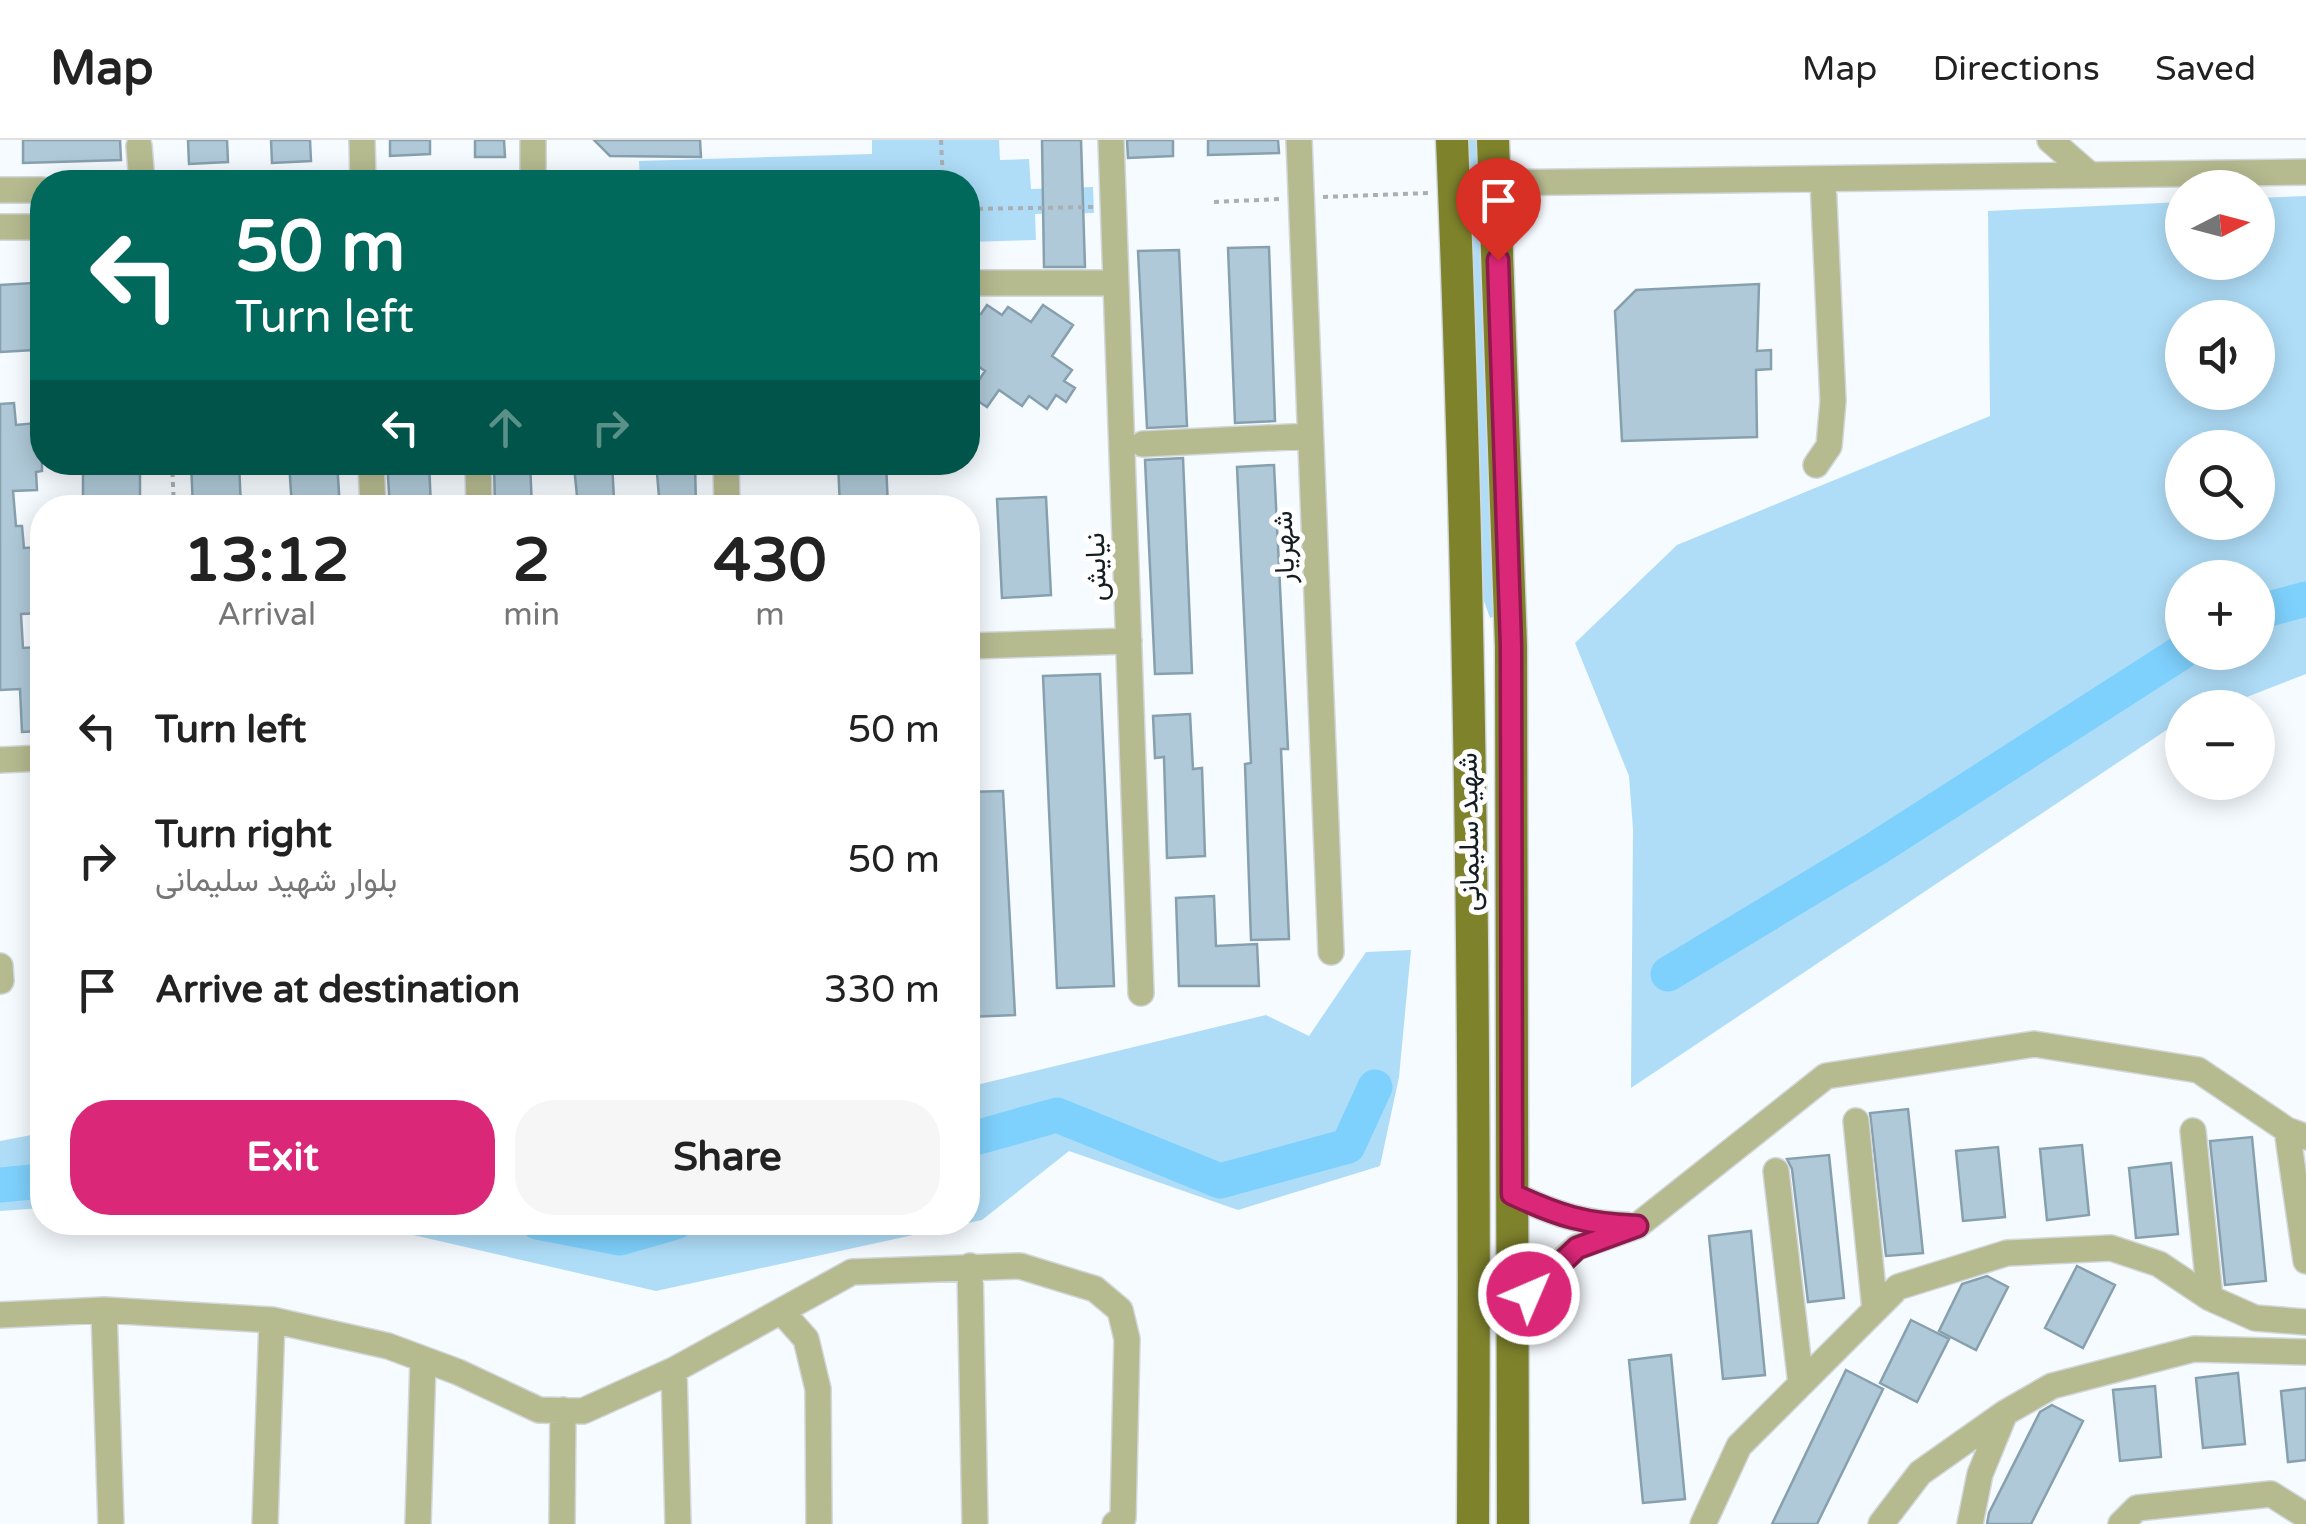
<!DOCTYPE html>
<html lang="en">
<head>
<meta charset="utf-8">
<style>
	body { margin:0; font-family:"Varela Round",Vazirmatn,sans-serif; background:#f6f6f6; color:#222; height:100vh; display:flex; flex-direction:column; font-size:38px; white-space:nowrap }
	* { box-sizing:border-box; margin:0 }
	p { font-size:32px; color:#767676 }
	.icon { flex:none; width:55px; height:55px; fill:none; stroke:currentColor; stroke-width:2; stroke-linecap:round; stroke-linejoin:round }
	.map { position:relative; flex:1; overflow:hidden }
	.panel { position:absolute; left:30px; top:355px; width:950px; height:740px; display:flex; flex-direction:column; background:#fff; border-radius:40px; box-shadow:0 5px 25px #0003 }
	.panel>* { flex:none }
	.guide { position:absolute; left:30px; top:30px; width:950px; height:305px; border-radius:40px; box-shadow:0 5px 25px #0003; background:#00695c; color:#fff; overflow:hidden }
	.needle { width:65px; rotate:84deg }
	.tools { position:absolute; left:2165px; top:30px; display:grid; gap:20px }
	.tools a { display:grid; place-items:center; width:110px; height:110px; border-radius:50%; background:#fff; box-shadow:0 5px 25px #0003; font-size:50px }
	.pin { position:absolute; display:grid; place-items:center; width:85px; height:85px; color:#fff; margin:-102px -42px; border-radius:50% 50% 50% 0; rotate:-45deg; box-shadow:0 0 10px #0007 }
	.pin .icon { rotate:45deg }
	.me { position:absolute; width:110px; margin:-55px; rotate:45deg; stroke-linejoin:round; filter:drop-shadow(0 0 8px #0008) }
	.turn { display:flex; align-items:center; gap:35px; height:210px; padding:0 40px; font-size:45px }
	.turn .icon { width:130px; height:130px; stroke-width:2.5 }
	.turn b { display:block; font-size:70px; line-height:85px }
	.lanes { display:flex; align-items:center; height:95px; padding:0 40px; background:#0003; justify-content:center; gap:50px; direction:ltr }
	.lanes .off { opacity:.35 }
	.eta { display:flex; justify-content:space-evenly; align-items:center; height:170px; text-align:center }
	.eta b { font-size:60px; font-weight:700; line-height:70px }
	.action { display:flex; gap:20px; margin-top:auto; padding:20px 40px }
	.action a { flex:1; height:115px; border-radius:40px; background:#db2777; color:#fff; font-size:40px; font-weight:700; line-height:115px; text-align:center }
	.action a+a { background:#f6f6f6; color:#222 }
	ul { padding:0; list-style:none }
	li { display:flex; align-items:center; gap:30px; height:130px; padding:0 40px }
	li div { flex:1 }
	li b { display:block; font-size:38px }
	li em { font-style:normal }
	header { display:flex; align-items:center; gap:60px; box-sizing:border-box; height:140px; padding:0 50px; background:#fff; border-bottom:2px solid #e0e0e0 }
	header strong { font-size:48px }
	nav { display:flex; gap:55px; margin-inline-start:auto; font-size:35px }
	.map>svg:first-child { display:block }
</style>
</head>
<body>
<header>
<strong>Map</strong>
<nav><a>Map</a><a>Directions</a><a>Saved</a></nav>
</header>
<div class="map">
<svg width="2306" height="1384" viewBox="0 0 2306 1384">
	<rect width="100%" height="100%" fill="#f6fbff"/>
	<path fill="#afddf8" fill-rule="evenodd" d="M872,0H999L1000,20L1029,19L1031,49L1093,47L1094,73L1035,74L1036,100L968,102V42H640L639,21L872,14Z
		M1464,0H1482L1498,475L1490,478L1484,461L1479,420Z
		M2306,56V534L2221,567L2182,568V583L2168,589L1631,948L1633,689L1629,636L1575,503L1677,405L1990,276L1988,71L2182,62V122H2258V58ZM2182,178H2258V252H2182ZM2182,308H2258V382H2182ZM2182,438H2258V512H2182Z
		M1411,810L1399,937L1380,1026L1238,1070L1069,1011L982,1080L656,1151L361,1083L968,1082V947L1266,875L1309,896L1366,812Z
		M42,993V1068L0,1071V1001Z"/>
	<g fill="none" stroke-linecap="round" stroke-linejoin="round">
		<path stroke="#7ed1fd" stroke-width="35" d="M2258,472L2306,459
			M1668,834L1877,708L2182,512
			M968,1000L1057,975L1220,1041L1348,1006L1375,947
			M0,1045L42,1041
			M537,1082L620,1098L676,1082"/>
	</g>
	<path fill="#afc9d8" stroke="#87a0ae" stroke-width="2.5" d="M23,0H120L121,20L23,23Z
		M188,0H227L228,22L189,24Z
		M271,0H310L311,21L272,23Z
		M390,0H430V14L390,16Z
		M475,0H504L505,17H475Z
		M594,0H700L701,17L610,16Z
		M1042,0H1081L1085,127H1044Z
		M1127,0H1173V16L1128,18Z
		M1208,0H1278L1279,13L1208,15Z
		M1269,107L1275,281L1235,283L1228,108Z
		M1179,110L1187,286L1147,288L1138,111Z
		M33,143L35,162H40L42,191H33L34,210L0,212V145Z
		M1759,144L1757,211L1771,210V229L1756,230L1757,297L1622,301L1615,171L1636,150Z
		M987,165L1002,175L1008,167L1031,182L1043,165L1073,185L1052,216L1072,230L1064,241L1075,248L1066,262L1056,255L1047,269L1029,256L1022,266L999,250L987,267L969,255L985,231L968,219V173L981,174Z
		M14,263L16,285L36,283L37,302H42V331L36,332L37,350L13,351L16,386H22L24,408L42,407V473L21,474L23,508L38,507L42,591L22,592L20,549L0,550V264Z
		M1183,318L1192,533L1155,534L1145,320Z
		M83,322H140V368H83Z
		M191,322H239L241,368H193Z
		M289,322H337L340,368H292Z
		M387,322H429L431,368H390Z
		M494,322H530L532,368H495Z
		M580,322H612L614,360L578,366L574,326Z
		M656,322H695L696,368H660Z
		M838,322H886L888,368H840Z
		M1274,325L1288,609H1281L1289,799L1251,800L1245,624L1251,623L1237,327Z
		M1046,357L1051,455L1002,458L997,359Z
		M1100,534L1114,846L1057,848L1043,536Z
		M1190,574L1193,629L1202,628L1205,716L1167,718L1164,617L1155,618L1153,576Z
		M1003,651L1015,875L968,877V652Z
		M1214,756L1216,806L1257,804L1259,846H1179L1176,758Z
		M1908,969L1923,1113L1886,1116L1870,973Z
		M2252,997L2266,1141L2225,1145L2210,1001Z
		M2082,1005L2089,1075L2047,1080L2040,1009Z
		M1998,1007L2005,1077L1963,1081L1956,1011Z
		M1829,1015L1844,1158L1808,1162L1792,1029L1787,1019Z
		M2171,1023L2178,1094L2136,1098L2129,1028Z
		M1751,1091L1765,1235L1723,1239L1709,1096Z
		M2077,1126L2115,1145L2083,1208L2045,1188Z
		M1987,1136L2008,1147L1976,1210L1939,1191L1962,1144Z
		M1911,1180L1949,1199L1917,1262L1880,1243Z
		M1671,1215L1685,1359L1643,1363L1629,1220Z
		M1846,1230L1883,1249L1817,1384H1772Z
		M2238,1233L2245,1304L2203,1308L2196,1238Z
		M2155,1246L2161,1317L2120,1321L2113,1250Z
		M2306,1248V1320L2288,1322L2281,1251Z
		M2052,1265L2083,1281L2031,1384H1987L1989,1373L2040,1272Z"/>
	<g fill="none" stroke-linecap="round" stroke-linejoin="round">
		<defs>
			<path id="minor" d="M362,0L363,42
				M533,0V42
				M1111,0L1141,853
				M1299,0L1331,812
				M2050,0L2090,35
				M139,6L142,42
				M1495,43L2306,32
				M0,50H42
				M0,87H42
				M968,143H1116
				M1143,304L1310,296
				M371,322L373,368
				M478,322L479,368
				M726,322L727,368
				M1816,325L1829,306L1833,261L1823,40
				M968,506L1129,501
				M0,620L42,618
				M0,826L1,841
				M1856,981L1875,1170
				M2287,990L2306,1121
				M2193,991L2210,1158
				M1776,1031L1801,1244
				M1513,1054C1551,1073 1584,1084 1627,1085
				M970,1126L975,1384
				M104,1170L111,1384
				M781,1171L806,1199L818,1249L819,1384
				M1513,1173L1546,1135L1577,1107L1637,1086L1826,936L2034,904L2198,930L2287,990L2306,997
				M0,1175L104,1170L272,1180L388,1206L458,1232L539,1270L583,1271L674,1230L852,1132L1020,1126L1095,1149L1120,1170L1127,1199L1123,1378L1115,1384
				M674,1230L678,1384
				M265,1384L272,1180
				M418,1384L423,1221
				M562,1384L563,1270
				M1703,1384L1739,1306L1898,1147L2007,1113L2111,1108L2159,1124L2210,1158L2255,1178L2306,1182
				M1881,1384L1920,1333L2005,1273L2052,1246L2194,1209L2306,1212
				M1970,1384L1980,1334L2005,1273
				M2121,1384L2137,1368L2271,1354L2306,1376"/>
			<path id="major" d="M1452,0C1471,461 1476,923 1473,1384
				M1493,0L1511,506L1513,1384"/>
		</defs>
		<use href="#minor" stroke="#d2d7dc" stroke-width="28"/>
		<use href="#major" stroke="#d2d7dc" stroke-width="35"/>
		<path stroke="#a9b0b4" stroke-width="4" stroke-dasharray="5 5" stroke-linecap="butt" d="M941,0L943,42
			M1323,57L1428,53
			M1214,62L1279,59
			M968,69L1093,67
			M172,322L174,368"/>
		<use href="#minor" stroke="#b6ba8f" stroke-width="25"/>
		<use href="#major" stroke="#7e822b" stroke-width="32"/>
	</g>
	<g fill="none" stroke-linecap="round" stroke-linejoin="round">
		<defs>
			<path id="route" d="M1498,120L1511,506L1512,1054C1559,1076 1585,1084 1637,1086L1577,1108L1529,1154"/>
		</defs>
		<use href="#route" stroke="#8e194d" stroke-width="25"/>
		<use href="#route" stroke="#db2777" stroke-width="18"/>
	</g>
	<g text-anchor="middle" dominant-baseline="central" stroke-width="10" stroke-linejoin="round" paint-order="stroke">
		<g font-size="28" fill="#131d22" stroke="#fff">
			<text transform="translate(1284 407) rotate(-92)">شهریار</text>
			<text transform="translate(1096 427) rotate(-92)">نیایش</text>
			<text transform="translate(1469 692) rotate(-91)">شهید سلیمانی</text>
		</g>
	</g>
</svg>
<div class="tools">
<a><svg class="needle" viewBox="-14 -14 28 28"><path d="M0-13l5 13h-10z" fill="#e53935"/><path d="M0 13l5-13h-10z" fill="#767676"/></svg></a>
<a><svg class="icon" aria-label="sound" viewBox="0 0 24 24"><path d="M4 9h4l5-4v14l-5-4H4zM17 9q2 3 0 6"/></svg></a>
<a><svg class="icon" aria-label="search" viewBox="0 0 24 24"><circle cx="10" cy="10" r="6"/><path d="M15 15l6 6"/></svg></a>
<a>+</a>
<a>−</a>
</div>
<div class="pin" style="left:1498px;top:120px;background:#d93025"><svg class="icon" aria-label="arrive" viewBox="0 0 24 24"><path d="M6 21V4h12l-3 4 3 4H6"/></svg></div>
<svg class="me" style="left:1529px;top:1154px" viewBox="-20 -20 40 40"><circle r="17" fill="#db2777" stroke="#fff" stroke-width="3"/><path d="M0-11L8 9 0 5-8 9z" fill="#fff"/></svg>
<div class="guide">
<div class="turn"><svg class="icon" aria-label="left" viewBox="0 0 24 24"><path d="M17 20v-9H6M10 6l-5 5 5 5"/></svg><div><b>50 m</b>Turn left</div></div>
<div class="lanes"><svg class="icon" aria-label="left" viewBox="0 0 24 24"><path d="M17 20v-9H6M10 6l-5 5 5 5"/></svg><svg class="icon off" aria-label="ahead" viewBox="0 0 24 24"><path d="M12 20V5M6 11l6-6 6 6"/></svg><svg class="icon off" aria-label="right" viewBox="0 0 24 24"><path d="M7 20v-9h11M14 6l5 5-5 5"/></svg></div>
</div>
<section class="panel">
<div class="eta">
<div><b>13:12</b><p>Arrival</p></div>
<div><b>2</b><p>min</p></div>
<div><b>430</b><p>m</p></div>
</div>
<ul>
<li><svg class="icon" aria-label="left" viewBox="0 0 24 24"><path d="M17 20v-9H6M10 6l-5 5 5 5"/></svg><div><b>Turn left</b></div><em>50 m</em></li>
<li><svg class="icon" aria-label="right" viewBox="0 0 24 24"><path d="M7 20v-9h11M14 6l5 5-5 5"/></svg><div><b>Turn right</b><p>بلوار شهید سلیمانی</p></div><em>50 m</em></li>
<li><svg class="icon" aria-label="arrive" viewBox="0 0 24 24"><path d="M6 21V4h12l-3 4 3 4H6"/></svg><div><b>Arrive at destination</b></div><em>330 m</em></li>
</ul>
<div class="action"><a>Exit</a><a>Share</a></div>
</section>
</div>
</body>
</html>
